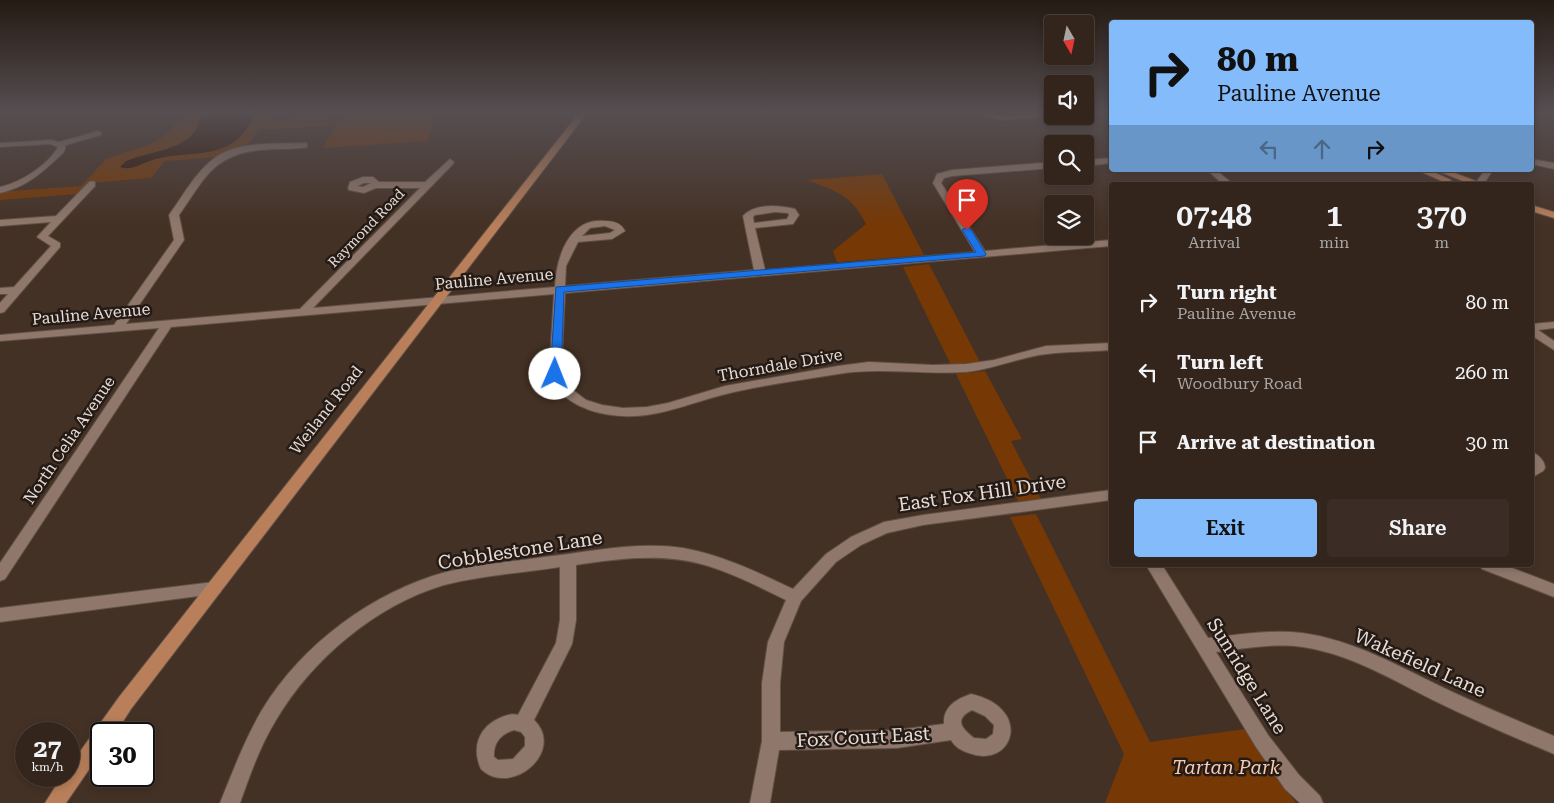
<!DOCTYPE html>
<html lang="en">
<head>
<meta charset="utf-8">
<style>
	body { margin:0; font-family:"Roboto Serif",serif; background:#3b2d25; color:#f1f3f6; height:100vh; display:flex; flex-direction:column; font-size:19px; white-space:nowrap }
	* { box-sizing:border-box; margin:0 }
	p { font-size:16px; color:#a9a5a3 }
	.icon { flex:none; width:28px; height:28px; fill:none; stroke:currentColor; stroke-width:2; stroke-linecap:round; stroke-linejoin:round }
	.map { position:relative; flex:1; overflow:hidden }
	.drawer { position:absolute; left:1109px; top:182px; width:425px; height:385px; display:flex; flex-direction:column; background:#33251c; border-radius:5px; box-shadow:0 2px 8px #0003,0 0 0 1px #4e423b }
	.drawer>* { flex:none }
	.guide { position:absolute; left:1109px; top:20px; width:425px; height:152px; border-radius:5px; box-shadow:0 2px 8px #0003,0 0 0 1px #4e423b; background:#84bcfb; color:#111; overflow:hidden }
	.needle { width:32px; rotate:171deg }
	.fabs { position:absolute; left:1044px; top:15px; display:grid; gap:10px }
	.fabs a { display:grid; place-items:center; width:50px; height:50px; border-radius:5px; background:#33251c; box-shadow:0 2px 8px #0003,0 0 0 1px #4e423b; font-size:25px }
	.speed { position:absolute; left:15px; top:722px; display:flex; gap:10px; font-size:25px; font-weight:700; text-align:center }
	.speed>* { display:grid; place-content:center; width:65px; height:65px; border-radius:50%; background:#33251c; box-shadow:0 2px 8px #0003,0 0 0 1px #4e423b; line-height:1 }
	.speed small { font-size:12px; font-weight:400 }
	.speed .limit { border:2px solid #111; border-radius:8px; background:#fff; color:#111 }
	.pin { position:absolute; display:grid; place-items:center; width:42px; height:42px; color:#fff; margin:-51px -21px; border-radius:50% 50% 50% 0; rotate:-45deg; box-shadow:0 0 5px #0007 }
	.pin .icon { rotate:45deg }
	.me { position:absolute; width:55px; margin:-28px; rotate:1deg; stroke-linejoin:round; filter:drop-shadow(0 0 4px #0008) }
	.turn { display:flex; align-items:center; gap:18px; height:105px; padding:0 25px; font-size:22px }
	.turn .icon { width:65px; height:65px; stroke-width:2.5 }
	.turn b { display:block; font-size:35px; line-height:42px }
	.lanes { display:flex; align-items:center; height:48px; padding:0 25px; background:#0003; justify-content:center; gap:25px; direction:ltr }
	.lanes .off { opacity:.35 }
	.eta { display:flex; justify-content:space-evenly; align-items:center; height:85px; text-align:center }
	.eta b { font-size:30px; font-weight:600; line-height:35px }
	.button { display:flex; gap:10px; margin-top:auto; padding:10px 25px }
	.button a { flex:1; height:58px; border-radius:5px; background:#84bcfb; color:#111; font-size:20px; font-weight:600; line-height:58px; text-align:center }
	.button a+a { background:#3b2d25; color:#f1f3f6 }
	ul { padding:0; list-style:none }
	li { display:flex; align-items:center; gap:15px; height:70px; padding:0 25px }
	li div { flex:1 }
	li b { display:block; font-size:19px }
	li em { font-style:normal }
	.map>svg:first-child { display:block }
</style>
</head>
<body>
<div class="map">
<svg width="1554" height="803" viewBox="0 0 1554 803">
	<rect width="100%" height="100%" fill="#443125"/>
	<path fill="#763805" d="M181,113H272V119L334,113L327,126L259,130L245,148L218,157L165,161L151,178L90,183L79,194L0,200V193L11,191L81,186L106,159L151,144L170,132Z
		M342,113H437L427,141L323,148Z
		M882,174L924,255L837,262L833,251L866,224C851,194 837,192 807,180Z
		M929,264L980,362L951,365L903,267Z
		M985,371L1022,439L1011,441L1041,499L1018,501L956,374Z
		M1036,514L1150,742L1245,729L1267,764L1296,803H1105L1124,754L1010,517Z"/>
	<path fill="#2c1203" d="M205,113L256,114C249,125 243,137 231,144C207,158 176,151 150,161C141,164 130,171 120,167L126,161C148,152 176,151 193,134C199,128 198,119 205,113Z"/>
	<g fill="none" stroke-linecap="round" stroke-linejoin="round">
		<defs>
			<path id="minor" d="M979,113L1001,116L1052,113V116L1001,120Z
				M1546,113H1554V117Z
				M98,131L102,133L101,135L66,145L64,152C44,171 27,187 0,193V187C20,183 48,165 58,147L50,144L0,147V143L51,140L59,142Z
				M304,143H307V147C292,150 275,148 260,150C212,155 204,180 179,215L184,240L126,324L300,309L420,188H376L364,193L349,190L348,188L350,182L363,177H373L379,182H425L450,159L454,162L453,164L313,308L555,287C556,258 569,217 605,221C614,221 621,223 625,231L612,239L578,242L566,266L565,286L754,270L743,216C755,203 779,205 795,209L799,215L793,224L755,228L765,270L975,252L933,183L937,174L952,170L1052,162V168L952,176L944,178L941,183L985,251L1111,240V246L565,293L561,374L564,383L586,400L602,405L623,408L647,407L668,403L725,386L838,366L869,362L933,365L966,364L994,360L1046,346L1111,343V350C1090,352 1068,351 1047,354C1020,357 994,369 966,372C923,375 880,367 838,374C801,380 762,385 726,394C692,402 659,418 623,416C594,415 559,403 549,374L554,294L171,327L5,579L0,581V563L159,328L0,341V335L114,325L174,240L169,215C183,196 196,171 216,157C240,141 276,144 304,143ZM364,183H371L363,187L357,186ZM775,212L788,213L789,215L787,219L754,223L753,217L755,215ZM605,226L615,230L610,233L582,236L590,228Z
				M1111,158V163L1085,166V160Z
				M1531,159L1554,163V169L1531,164Z
				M1207,170H1216L1234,185H1224Z
				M1485,170H1493L1483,185H1474Z
				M92,181L95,182V186L48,236L60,243V247L4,312L0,313V303L8,294H0V288L14,287L51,246L37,237L51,222L0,226V220L56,216L89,182Z
				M1554,322V328L1538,330L1554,341V350L1531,335V324Z
				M1531,452C1538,454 1545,461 1545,468L1543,471L1531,478Z
				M1111,490V500L923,525L887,533L861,545L836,562L801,601L784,642L780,683V732L897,730L944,724C943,706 957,699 971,694C1034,708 1013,770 969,753C962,751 955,747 951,740L897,748L779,750L770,803H750L762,741V683L768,642L786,600C759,587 731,572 701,564C660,553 617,559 576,565V620L572,644L534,720C566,751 511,798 481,769C471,747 479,726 502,717C508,715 512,713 518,715L556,643L560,620V567C522,573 482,575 444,585C376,605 312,659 276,720C260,746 250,775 240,803H220C233,771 245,739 262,710C302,644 373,592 446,572C478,564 511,562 544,557C589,552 637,541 683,548C722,555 757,572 793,589L826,554L851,537L884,522L923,515ZM972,710L985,716L994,725L993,734L986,739L974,738C961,728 954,719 972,710ZM514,730L521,732L525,737V746L513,759L498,760L494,757C493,743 501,734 514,730Z
				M1146,565H1162L1208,638C1239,635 1271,629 1302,633C1354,640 1400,667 1446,689C1482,706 1518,721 1554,736V754C1513,737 1472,719 1433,700C1391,679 1350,654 1303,647C1275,643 1245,648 1216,652L1268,735L1299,775L1320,796L1323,803H1300L1285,789L1256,747Z
				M1479,565H1504L1554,584V597L1482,569Z
				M214,582L220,583L222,588L220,593L214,594L0,622V608Z"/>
			<path id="major" d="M579,113H587L131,709L115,734H101V752L66,803H45L62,776H69V767L119,697Z
				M1417,170H1429L1451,180L1450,182H1444Z
				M1435,170H1447L1486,185H1473Z
				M1531,205L1554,212V218L1531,211Z"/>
		</defs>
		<use href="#minor" stroke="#5f4f45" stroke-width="2"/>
		<use href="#major" stroke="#5f4f45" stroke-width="2"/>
		<use href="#minor" fill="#8f786b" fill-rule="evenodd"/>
		<use href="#major" fill="#b87f5a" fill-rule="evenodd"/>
	</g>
	<linearGradient id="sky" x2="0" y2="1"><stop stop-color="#251b14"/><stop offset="0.5" stop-color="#564e51"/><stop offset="1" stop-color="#564e51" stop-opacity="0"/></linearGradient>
	<rect width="1554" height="226" fill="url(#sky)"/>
	<path fill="#1a73e8" stroke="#114b97" d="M967,227L970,228L986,254L985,256L564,292L561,374L555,377L550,374L556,287L976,252L962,230Z"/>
	<g text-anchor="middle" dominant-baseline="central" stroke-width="5" stroke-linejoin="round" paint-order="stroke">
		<g font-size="14" fill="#e8dbd4" stroke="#241b16">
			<text transform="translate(366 228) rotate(-46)">Raymond Road</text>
		</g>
		<g font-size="16" fill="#e8dbd4" stroke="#241b16">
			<text transform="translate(494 279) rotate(-5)">Pauline Avenue</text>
			<text transform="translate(91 314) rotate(-5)">Pauline Avenue</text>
			<text transform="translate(780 365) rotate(-10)">Thorndale Drive</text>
			<text transform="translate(326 410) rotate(-52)">Weiland Road</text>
			<text transform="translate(69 440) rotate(-56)">North Celia Avenue</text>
		</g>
		<g font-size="19" fill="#e8dbd4" stroke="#241b16">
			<text transform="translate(982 493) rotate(-8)">East Fox Hill Drive</text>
			<text transform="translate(520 550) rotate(-9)">Cobblestone Lane</text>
			<text transform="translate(1420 663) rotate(24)">Wakefield Lane</text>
			<text transform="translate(1247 676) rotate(58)">Sunridge Lane</text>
			<text transform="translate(863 737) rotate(-3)">Fox Court East</text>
		</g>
		<g font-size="19" font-style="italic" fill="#f7cab0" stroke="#241b16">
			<text x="1226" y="767">Tartan Park</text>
		</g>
	</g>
</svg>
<div class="fabs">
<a><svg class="needle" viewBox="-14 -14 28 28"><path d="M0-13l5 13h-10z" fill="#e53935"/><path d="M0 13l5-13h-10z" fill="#a9a5a3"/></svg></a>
<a><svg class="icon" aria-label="sound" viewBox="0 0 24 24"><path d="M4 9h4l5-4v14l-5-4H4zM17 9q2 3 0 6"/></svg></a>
<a><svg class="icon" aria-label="search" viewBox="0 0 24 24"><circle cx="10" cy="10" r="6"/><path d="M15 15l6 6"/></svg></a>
<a><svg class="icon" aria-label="layers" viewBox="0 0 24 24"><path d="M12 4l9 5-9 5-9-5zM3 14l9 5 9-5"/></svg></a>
</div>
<div class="speed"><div>27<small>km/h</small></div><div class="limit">30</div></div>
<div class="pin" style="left:967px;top:230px;background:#d93025"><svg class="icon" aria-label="arrive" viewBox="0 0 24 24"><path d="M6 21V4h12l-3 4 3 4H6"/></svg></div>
<svg class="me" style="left:555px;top:374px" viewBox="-20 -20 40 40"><circle r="19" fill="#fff"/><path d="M0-13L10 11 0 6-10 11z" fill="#1a73e8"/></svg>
<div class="guide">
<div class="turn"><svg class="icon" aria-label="right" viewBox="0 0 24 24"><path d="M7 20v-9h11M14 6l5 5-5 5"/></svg><div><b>80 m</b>Pauline Avenue</div></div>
<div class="lanes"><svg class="icon off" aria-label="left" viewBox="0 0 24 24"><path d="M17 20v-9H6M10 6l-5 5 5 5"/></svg><svg class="icon off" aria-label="ahead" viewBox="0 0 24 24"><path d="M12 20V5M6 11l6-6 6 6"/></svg><svg class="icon" aria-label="right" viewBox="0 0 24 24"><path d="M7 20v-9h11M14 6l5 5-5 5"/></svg></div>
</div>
<section class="drawer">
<div class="eta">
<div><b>07:48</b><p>Arrival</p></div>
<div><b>1</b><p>min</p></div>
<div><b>370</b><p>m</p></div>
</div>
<ul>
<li><svg class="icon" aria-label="right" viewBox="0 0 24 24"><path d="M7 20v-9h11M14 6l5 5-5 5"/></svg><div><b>Turn right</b><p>Pauline Avenue</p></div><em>80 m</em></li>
<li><svg class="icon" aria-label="left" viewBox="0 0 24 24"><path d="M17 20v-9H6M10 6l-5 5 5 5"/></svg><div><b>Turn left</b><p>Woodbury Road</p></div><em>260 m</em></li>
<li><svg class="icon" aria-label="arrive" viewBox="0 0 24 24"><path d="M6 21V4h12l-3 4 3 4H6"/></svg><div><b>Arrive at destination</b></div><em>30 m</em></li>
</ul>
<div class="button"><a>Exit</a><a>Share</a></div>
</section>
</div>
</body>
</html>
